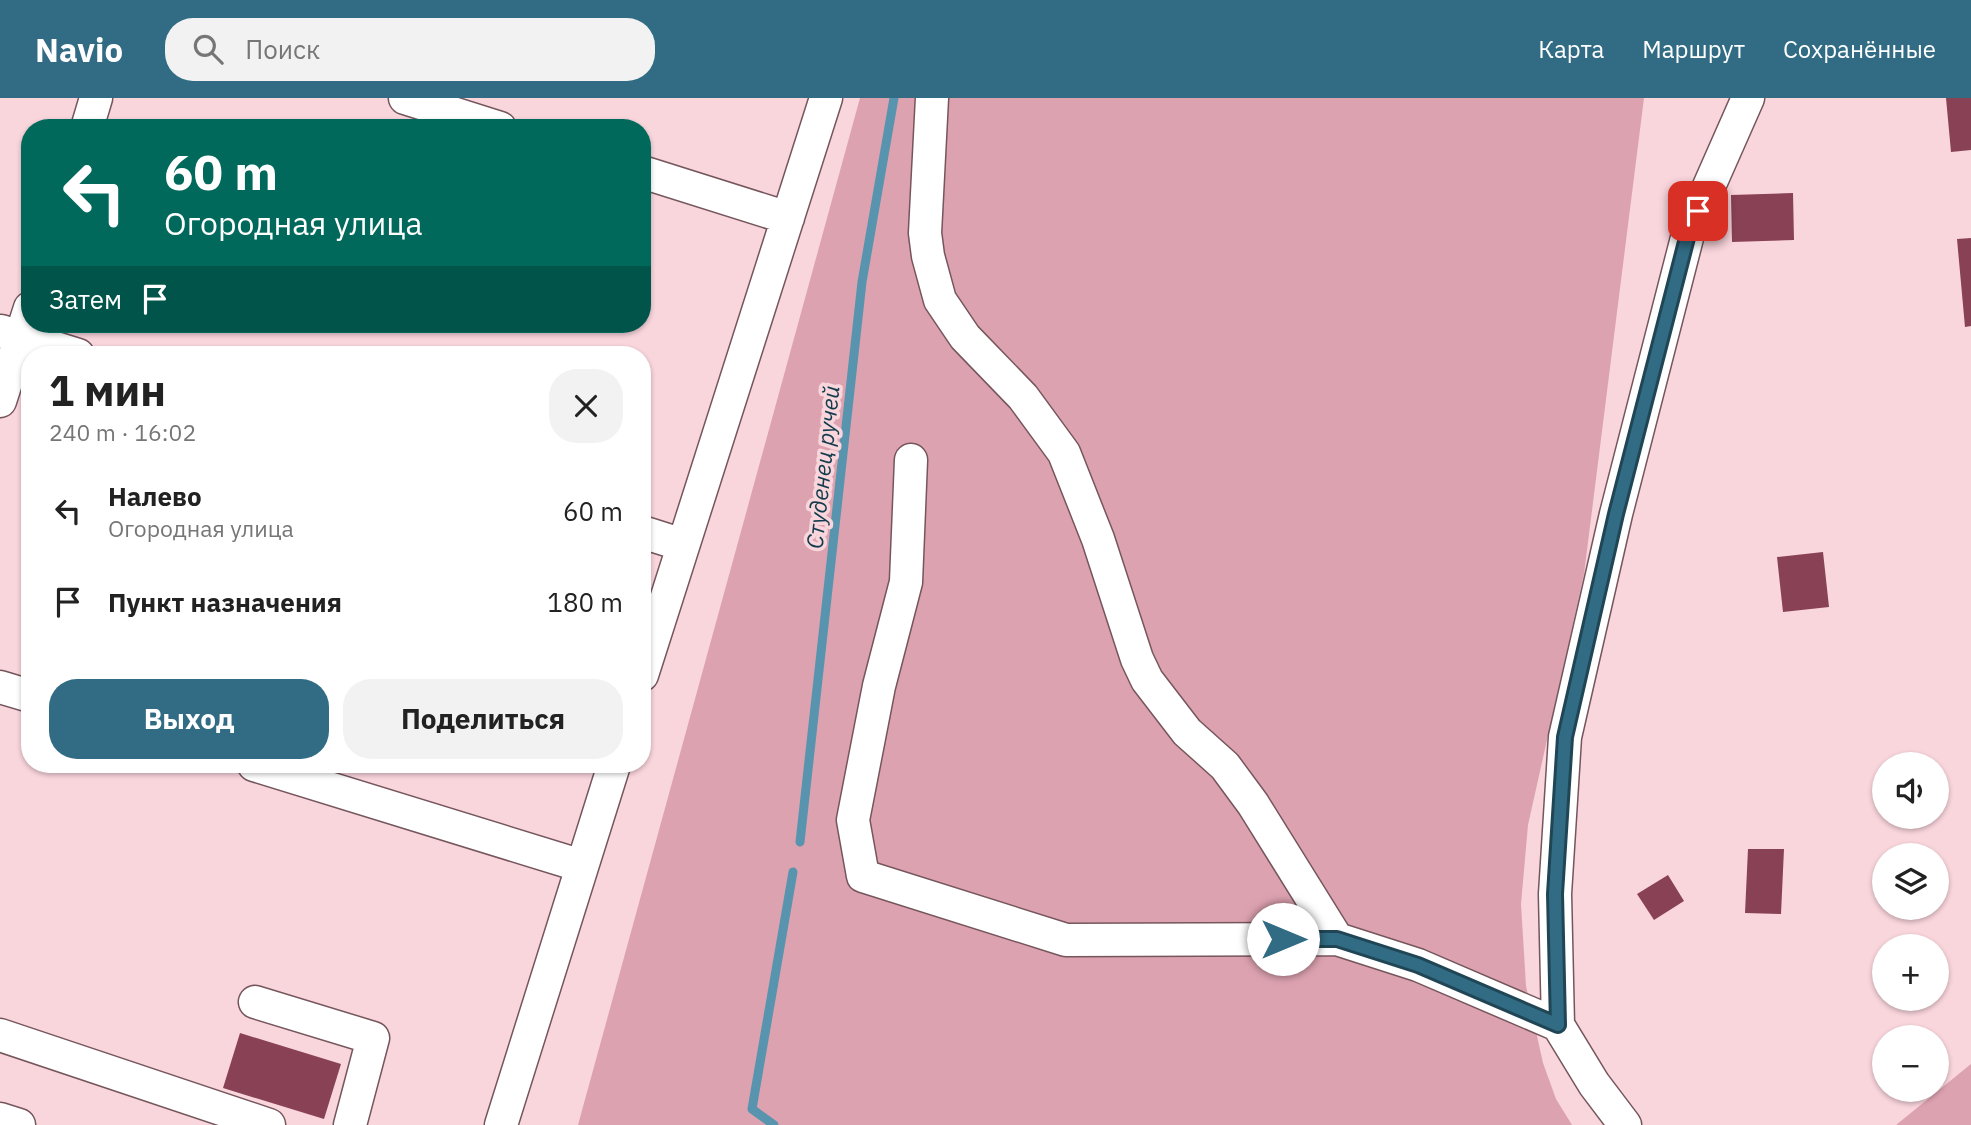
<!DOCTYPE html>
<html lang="ru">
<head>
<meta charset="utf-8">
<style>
	body { margin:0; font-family:"IBM Plex Sans",sans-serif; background:#f2f2f2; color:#222; height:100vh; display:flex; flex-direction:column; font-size:26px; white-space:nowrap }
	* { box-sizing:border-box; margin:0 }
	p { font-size:23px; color:#767676 }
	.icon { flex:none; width:38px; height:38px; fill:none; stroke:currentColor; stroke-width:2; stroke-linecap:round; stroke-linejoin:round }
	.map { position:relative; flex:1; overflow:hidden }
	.drawer { position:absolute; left:21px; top:248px; width:630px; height:427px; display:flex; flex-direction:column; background:#fff; border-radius:28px; box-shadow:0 2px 5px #0004 }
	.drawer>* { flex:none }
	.guide { position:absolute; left:21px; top:21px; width:630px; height:214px; border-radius:28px; box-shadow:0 2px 5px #0004; background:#00695c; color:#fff; overflow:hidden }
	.buttons { position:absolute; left:1872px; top:654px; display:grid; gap:14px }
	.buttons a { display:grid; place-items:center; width:77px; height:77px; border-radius:50%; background:#fff; box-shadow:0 2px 5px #0004; font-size:35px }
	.pin { position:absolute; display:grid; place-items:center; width:60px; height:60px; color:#fff; margin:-30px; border-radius:14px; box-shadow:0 4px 10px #0006 }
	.me { position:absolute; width:77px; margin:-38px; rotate:90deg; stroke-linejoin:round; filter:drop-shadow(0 0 5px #0008) }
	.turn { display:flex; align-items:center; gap:24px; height:147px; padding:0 28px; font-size:32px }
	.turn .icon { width:91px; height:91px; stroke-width:2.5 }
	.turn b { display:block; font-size:49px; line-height:60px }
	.then { display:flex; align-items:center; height:66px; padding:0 28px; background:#0003; gap:14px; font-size:26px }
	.round { display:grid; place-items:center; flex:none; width:74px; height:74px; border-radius:28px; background:#f2f2f2 }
	.headline { display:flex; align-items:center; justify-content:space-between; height:119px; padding:0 28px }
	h1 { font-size:42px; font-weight:800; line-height:52px }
	.primary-button { display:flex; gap:14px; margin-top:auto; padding:14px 28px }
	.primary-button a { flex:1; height:80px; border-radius:28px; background:#316c84; color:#fff; font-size:28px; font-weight:800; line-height:80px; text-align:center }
	.primary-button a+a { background:#f2f2f2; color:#222 }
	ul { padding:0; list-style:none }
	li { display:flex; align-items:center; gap:21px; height:91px; padding:0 28px }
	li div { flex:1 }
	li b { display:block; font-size:26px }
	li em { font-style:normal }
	header { display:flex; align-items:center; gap:42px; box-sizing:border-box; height:98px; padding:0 35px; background:#316c84; color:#fff }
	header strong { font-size:33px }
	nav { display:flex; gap:38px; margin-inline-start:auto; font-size:24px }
	.search { width:490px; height:63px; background:#f2f2f2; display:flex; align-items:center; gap:18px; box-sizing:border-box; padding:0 24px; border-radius:28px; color:#767676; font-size:26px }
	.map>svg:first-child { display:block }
</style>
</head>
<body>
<header>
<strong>Navio</strong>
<div class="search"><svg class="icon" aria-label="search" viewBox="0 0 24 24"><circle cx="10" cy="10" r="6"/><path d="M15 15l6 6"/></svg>Поиск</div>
<nav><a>Карта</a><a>Маршрут</a><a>Сохранённые</a></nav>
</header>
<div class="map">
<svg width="1971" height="1027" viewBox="0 0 1971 1027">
	<rect width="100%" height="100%" fill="#f9d5dc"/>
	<path fill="#dda2b0" d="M860,0H1644L1584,476L1528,727L1521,806L1526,888L1543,965L1556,1001L1572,1027H578Z
		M1971,966V1027H1896Z"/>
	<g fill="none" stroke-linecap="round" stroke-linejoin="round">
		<path stroke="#5994af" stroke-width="9" d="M800,744L862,184L894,0
			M774,1027L752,1011L793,774"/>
	</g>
	<path fill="#894155" d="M1946,0H1971V52L1951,54Z
		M1793,95L1794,142L1732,144L1731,97Z
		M1971,140V228L1965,229L1957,141Z
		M1823,454L1829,509L1783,514L1777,459Z
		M1748,751H1784L1781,816L1745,815Z
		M1668,777L1684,803L1654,822L1637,796Z
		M240,935L341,966L324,1021L223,990Z"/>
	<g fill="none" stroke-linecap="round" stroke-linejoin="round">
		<defs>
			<path id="minor" d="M405,0L500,30
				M932,0L925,135L928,158L940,202L965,239L1023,299L1064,355L1098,441L1137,561L1147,582L1187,634L1225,668L1253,706L1337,841
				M87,30L96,0
				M642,74L788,120
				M1,233L78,257
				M0,303L30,210
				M911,362L906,484L879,588L853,722L863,778L1066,842L1337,841L1418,867L1558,927L1594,986L1625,1027
				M642,434L683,447
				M642,577L826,0
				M0,589L30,598
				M254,667L582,768
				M255,904L373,940L350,1027
				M1558,927L1555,796L1565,639L1616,416L1688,136L1748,0
				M0,937L269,1027
				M0,1021L19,1027
				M501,1027L614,667"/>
		</defs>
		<use href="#minor" stroke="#75565d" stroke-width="35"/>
		<use href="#minor" stroke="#fff" stroke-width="32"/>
	</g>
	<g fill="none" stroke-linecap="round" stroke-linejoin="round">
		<defs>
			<path id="route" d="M1283,841H1337L1418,867L1558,927L1555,796L1565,639L1616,416L1688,136L1698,113"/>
		</defs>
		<use href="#route" stroke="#204656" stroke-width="18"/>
		<use href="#route" stroke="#316c84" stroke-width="12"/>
	</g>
	<g text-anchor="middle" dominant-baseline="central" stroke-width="7" stroke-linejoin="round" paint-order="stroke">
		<g font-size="23" font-style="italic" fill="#123b4b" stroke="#f9d5dc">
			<text transform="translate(822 369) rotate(-84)">Студенец ручей</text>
		</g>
	</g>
</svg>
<div class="buttons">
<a><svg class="icon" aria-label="sound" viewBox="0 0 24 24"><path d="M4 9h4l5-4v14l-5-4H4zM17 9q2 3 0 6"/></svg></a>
<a><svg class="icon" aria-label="layers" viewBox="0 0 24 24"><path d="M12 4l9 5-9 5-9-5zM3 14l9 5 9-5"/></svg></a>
<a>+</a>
<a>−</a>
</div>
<div class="pin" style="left:1698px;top:113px;background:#d93025"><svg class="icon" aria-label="arrive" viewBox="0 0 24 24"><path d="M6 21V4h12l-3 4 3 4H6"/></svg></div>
<svg class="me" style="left:1283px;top:841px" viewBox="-20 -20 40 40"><circle r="19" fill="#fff"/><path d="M0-13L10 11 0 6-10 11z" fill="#316c84"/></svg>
<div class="guide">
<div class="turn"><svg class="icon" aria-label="left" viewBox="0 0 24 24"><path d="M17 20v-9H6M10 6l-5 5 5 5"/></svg><div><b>60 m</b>Огородная улица</div></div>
<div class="then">Затем<svg class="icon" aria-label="arrive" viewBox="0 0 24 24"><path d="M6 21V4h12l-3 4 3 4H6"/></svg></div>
</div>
<section class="drawer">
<div class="headline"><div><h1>1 мин</h1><p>240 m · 16:02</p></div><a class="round"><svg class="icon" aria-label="close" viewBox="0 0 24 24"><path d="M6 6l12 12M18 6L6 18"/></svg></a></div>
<ul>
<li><svg class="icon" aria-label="left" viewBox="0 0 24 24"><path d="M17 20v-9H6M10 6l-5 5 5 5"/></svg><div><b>Налево</b><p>Огородная улица</p></div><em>60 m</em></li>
<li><svg class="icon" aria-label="arrive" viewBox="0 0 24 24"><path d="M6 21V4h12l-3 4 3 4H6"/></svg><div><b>Пункт назначения</b></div><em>180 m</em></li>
</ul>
<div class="primary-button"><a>Выход</a><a>Поделиться</a></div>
</section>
</div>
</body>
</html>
